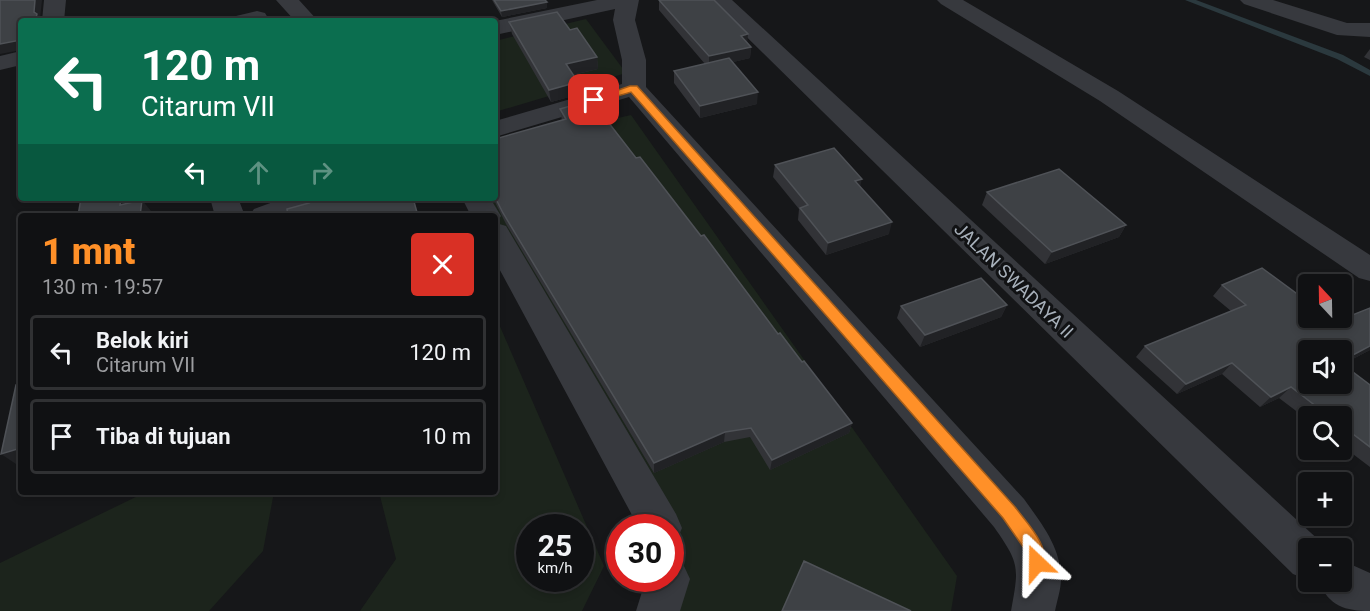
<!DOCTYPE html>
<html lang="id">
<head>
<meta charset="utf-8">
<style>
	body { margin:0; font-family:Roboto,sans-serif; background:#191a1c; color:#f1f3f6; height:100vh; display:flex; flex-direction:column; font-size:22px; white-space:nowrap }
	* { box-sizing:border-box; margin:0 }
	p { font-size:20px; color:#9c9da0 }
	.icon { flex:none; width:33px; height:33px; fill:none; stroke:currentColor; stroke-width:2; stroke-linecap:round; stroke-linejoin:round }
	.map { position:relative; flex:1; overflow:hidden }
	.side { position:absolute; left:18px; top:213px; width:480px; height:282px; display:flex; flex-direction:column; background:#101113; border-radius:6px; box-shadow:0 3px 9px #0003,0 0 0 2px #303133 }
	.side>* { flex:none }
	.top-card { position:absolute; left:18px; top:18px; width:480px; height:183px; border-radius:6px; box-shadow:0 3px 9px #0003,0 0 0 2px #303133; background:#0b6e4f; color:#fff; overflow:hidden }
	.needle { width:39px; rotate:338deg }
	.buttons { position:absolute; left:1298px; top:274px; display:grid; gap:12px }
	.buttons a { display:grid; place-items:center; width:54px; height:54px; border-radius:6px; background:#101113; box-shadow:0 3px 9px #0003,0 0 0 2px #303133; font-size:30px }
	.speed { position:absolute; left:516px; top:514px; display:flex; gap:12px; font-size:30px; font-weight:700; text-align:center }
	.speed>* { display:grid; place-content:center; width:78px; height:78px; border-radius:50%; background:#101113; box-shadow:0 3px 9px #0003,0 0 0 2px #303133; line-height:1 }
	.speed small { font-size:15px; font-weight:400 }
	.speed .limit { border:9px solid #d22; background:#fff; color:#111 }
	.pin { position:absolute; display:grid; place-items:center; width:51px; height:51px; color:#fff; margin:-26px; border-radius:12px; box-shadow:0 3px 9px #0006 }
	.me { position:absolute; width:66px; margin:-33px; rotate:337deg; stroke-linejoin:round; filter:drop-shadow(0 0 4px #0008) }
	.turn { display:flex; align-items:center; gap:21px; height:126px; padding:0 24px; font-size:27px }
	.turn .icon { width:78px; height:78px; stroke-width:2.5 }
	.turn b { display:block; font-size:42px; line-height:51px }
	.lanes { display:flex; align-items:center; height:57px; padding:0 24px; background:#0003; justify-content:center; gap:30px; direction:ltr }
	.lanes .off { opacity:.35 }
	.round { display:grid; place-items:center; flex:none; width:63px; height:63px; border-radius:6px; background:#191a1c }
	.head { display:flex; align-items:center; justify-content:space-between; height:102px; padding:0 24px }
	h1 { font-size:36px; font-weight:800; line-height:45px; color:#ff9028 }
	ul { padding:0; list-style:none }
	li { display:flex; align-items:center; gap:18px; height:75px; margin:0 12px 9px; padding:0 12px; border:3px solid #303133; border-radius:6px }
	li div { flex:1 }
	li b { display:block; font-size:22px }
	li em { font-style:normal }
	.map>svg:first-child { display:block }
</style>
</head>
<body>
<div class="map">
<svg width="1370" height="611" viewBox="0 0 1370 611">
	<rect width="100%" height="100%" fill="#161719"/>
	<path fill="#1c241c" fill-rule="evenodd" d="M586,19L626,73L495,112V41Z
		M631,115L957,576L951,611H647L670,579V528L495,240V216L472,198H495V146Z
		M495,315L604,566L582,611H360L396,559L379,492H495ZM530,528H580V579H530Z
		M146,492H274L263,551L209,611H0V563Z"/>
	<g fill="none" stroke-linecap="round" stroke-linejoin="round">
		<path fill="#2b393e" fill-rule="evenodd" d="M1185,0H1196L1343,55L1370,70V76L1337,59Z"/>
		<path fill="#37393e" fill-rule="evenodd" d="M44,0H66L64,21H42Z
			M276,0H299L318,21H295Z
			M597,0H639L635,20L646,60V87L1024,499C1041,523 1061,547 1061,579C1061,589 1057,601 1055,611H1011C1019,567 1020,564 994,527L629,97L495,137V121L622,84V60L613,20L615,9L495,35V21Z
			M709,0H732L1323,544L1325,549H1308V580L1293,574Z
			M937,0H963L1118,91L1370,255V281L1359,278L1100,101L941,4Z
			M1240,0H1273L1347,23H1370V37L1337,35L1244,4Z
			M257,11L265,13L268,18L266,21H233L236,16Z
			M21,51V65L0,70V56Z
			M210,198H238L245,216H215Z
			M284,198H327C314,220 272,216 249,216L254,209Z
			M462,198H490L501,216L496,223L506,226L676,514L682,528L676,542L670,544V528H639L495,261V216H471Z
			M670,558L683,564L690,579L680,611H636L646,579H670Z
			M1341,560L1370,573V611C1345,611 1329,606 1319,582H1341Z"/>
	</g>
	<path fill="#323337" d="M492,0H545L547,8L502,17Z
		M659,0H714L751,47L750,58L733,62L757,104L700,118L674,83V71L705,64L659,10Z
		M509,22L570,30L597,57L598,69L573,75L580,94L551,102L512,34Z
		M1370,49V60L1364,57Z
		M560,109L778,334L802,362L852,423L849,433L770,470L750,437L724,442L654,473L506,224L493,198H495L562,121Z
		M775,165L860,187L889,234L826,255L798,220L799,209L773,177Z
		M987,192L1126,225L1119,237L1045,264L982,205Z
		M1222,285L1335,322L1370,308V350L1349,361L1344,366L1370,385V467L1341,445V417H1308V420L1279,398L1260,407L1222,374L1177,394L1136,357L1145,346L1231,311L1213,296Z
		M1007,305L1001,317L920,347L897,318L901,306Z"/>
	<path fill="#212225" d="M35,0H42L40,19L42,21H35L34,12Z
		M547,2V8L502,17L501,11Z
		M748,34L747,46L741,36Z
		M21,40V50L0,54V44Z
		M751,47L750,58L709,68V56Z
		M597,57L598,69L567,76L566,64Z
		M578,82L580,94L551,102L549,90Z
		M758,92L757,104L700,118V106Z
		M862,179L859,191L855,181Z
		M121,198H131L129,216L120,205Z
		M142,200L151,211L150,216H140Z
		M892,222L889,234L826,255L828,243Z
		M1126,225L1119,237L1045,264L1052,252Z
		M1007,305L1001,317L920,347L925,335Z
		M1370,346V350L1349,361L1341,368V363L1351,356Z
		M1232,363L1222,374L1177,394L1186,384Z
		M1291,387L1279,398L1260,407L1271,397Z
		M852,423L849,433L770,470L772,460Z
		M725,432L724,442L654,473V463Z
		M21,448V463L16,464L1,454Z"/>
	<path fill="#3e4145" stroke="#4f5257" stroke-width="1.5" d="M0,0H35L34,12L37,14L35,21H21V40L0,44Z
		M494,0H545L547,2L501,11Z
		M659,0H714L748,34L741,36L751,47L709,56Z
		M557,12L570,30L577,28L597,57L566,64L578,82L549,90L509,22Z
		M729,58L758,92L700,106L674,71Z
		M591,100L636,158L640,157L701,236L704,235L778,334L780,333L802,362L804,361L852,423L772,460L751,428L725,432L654,463L503,213L495,197V139L566,119L560,109Z
		M834,148L862,179L855,181L892,222L828,243L800,208L808,205L775,165Z
		M1059,169L1126,225L1052,252L987,192Z
		M81,198H121L120,205L142,200L140,216H78Z
		M318,198H413L418,216H288L287,209L309,203Z
		M1262,268L1308,302V318H1329L1335,322L1370,308V346L1351,356L1353,357L1341,363V351H1308V384H1341V363L1370,385V447L1341,425V417H1330L1291,387L1271,397L1232,363L1186,384L1145,346L1246,305L1222,285Z
		M981,278L1007,305L925,335L901,306Z
		M21,384V448L1,454L16,385Z
		M804,561L911,611H782Z"/>
	<path fill="#ff9028" stroke="#a65e1a" stroke-width="1.5" d="M630,86H637L1015,507C1027,523 1052,548 1043,569L1037,572L1031,569L1026,551L1003,518L631,92L594,103L589,100Z"/>
	<g text-anchor="middle" dominant-baseline="central" stroke-width="6" stroke-linejoin="round" paint-order="stroke">
		<g font-size="18" fill="#a7b0ba" stroke="#111214">
			<text transform="translate(1014 280) rotate(44)">JALAN SWADAYA II</text>
		</g>
	</g>
</svg>
<div class="buttons">
<a><svg class="needle" viewBox="-14 -14 28 28"><path d="M0-13l5 13h-10z" fill="#e53935"/><path d="M0 13l5-13h-10z" fill="#9c9da0"/></svg></a>
<a><svg class="icon" aria-label="sound" viewBox="0 0 24 24"><path d="M4 9h4l5-4v14l-5-4H4zM17 9q2 3 0 6"/></svg></a>
<a><svg class="icon" aria-label="search" viewBox="0 0 24 24"><circle cx="10" cy="10" r="6"/><path d="M15 15l6 6"/></svg></a>
<a>+</a>
<a>−</a>
</div>
<div class="speed"><div>25<small>km/h</small></div><div class="limit">30</div></div>
<div class="pin" style="left:594px;top:100px;background:#d93025"><svg class="icon" aria-label="arrive" viewBox="0 0 24 24"><path d="M6 21V4h12l-3 4 3 4H6"/></svg></div>
<svg class="me" style="left:1037px;top:563px" viewBox="-20 -20 40 40"><path d="M0-17L14 15 0 8-14 15z" fill="#ff9028" stroke="#fff" stroke-width="4"/></svg>
<div class="top-card">
<div class="turn"><svg class="icon" aria-label="left" viewBox="0 0 24 24"><path d="M17 20v-9H6M10 6l-5 5 5 5"/></svg><div><b>120 m</b>Citarum VII</div></div>
<div class="lanes"><svg class="icon" aria-label="left" viewBox="0 0 24 24"><path d="M17 20v-9H6M10 6l-5 5 5 5"/></svg><svg class="icon off" aria-label="ahead" viewBox="0 0 24 24"><path d="M12 20V5M6 11l6-6 6 6"/></svg><svg class="icon off" aria-label="right" viewBox="0 0 24 24"><path d="M7 20v-9h11M14 6l5 5-5 5"/></svg></div>
</div>
<section class="side">
<div class="head"><div><h1>1 mnt</h1><p>130 m · 19:57</p></div><a class="round" style="background:#d93025;color:#fff"><svg class="icon" aria-label="close" viewBox="0 0 24 24"><path d="M6 6l12 12M18 6L6 18"/></svg></a></div>
<ul>
<li><svg class="icon" aria-label="left" viewBox="0 0 24 24"><path d="M17 20v-9H6M10 6l-5 5 5 5"/></svg><div><b>Belok kiri</b><p>Citarum VII</p></div><em>120 m</em></li>
<li><svg class="icon" aria-label="arrive" viewBox="0 0 24 24"><path d="M6 21V4h12l-3 4 3 4H6"/></svg><div><b>Tiba di tujuan</b></div><em>10 m</em></li>
</ul>
</section>
</div>
</body>
</html>
